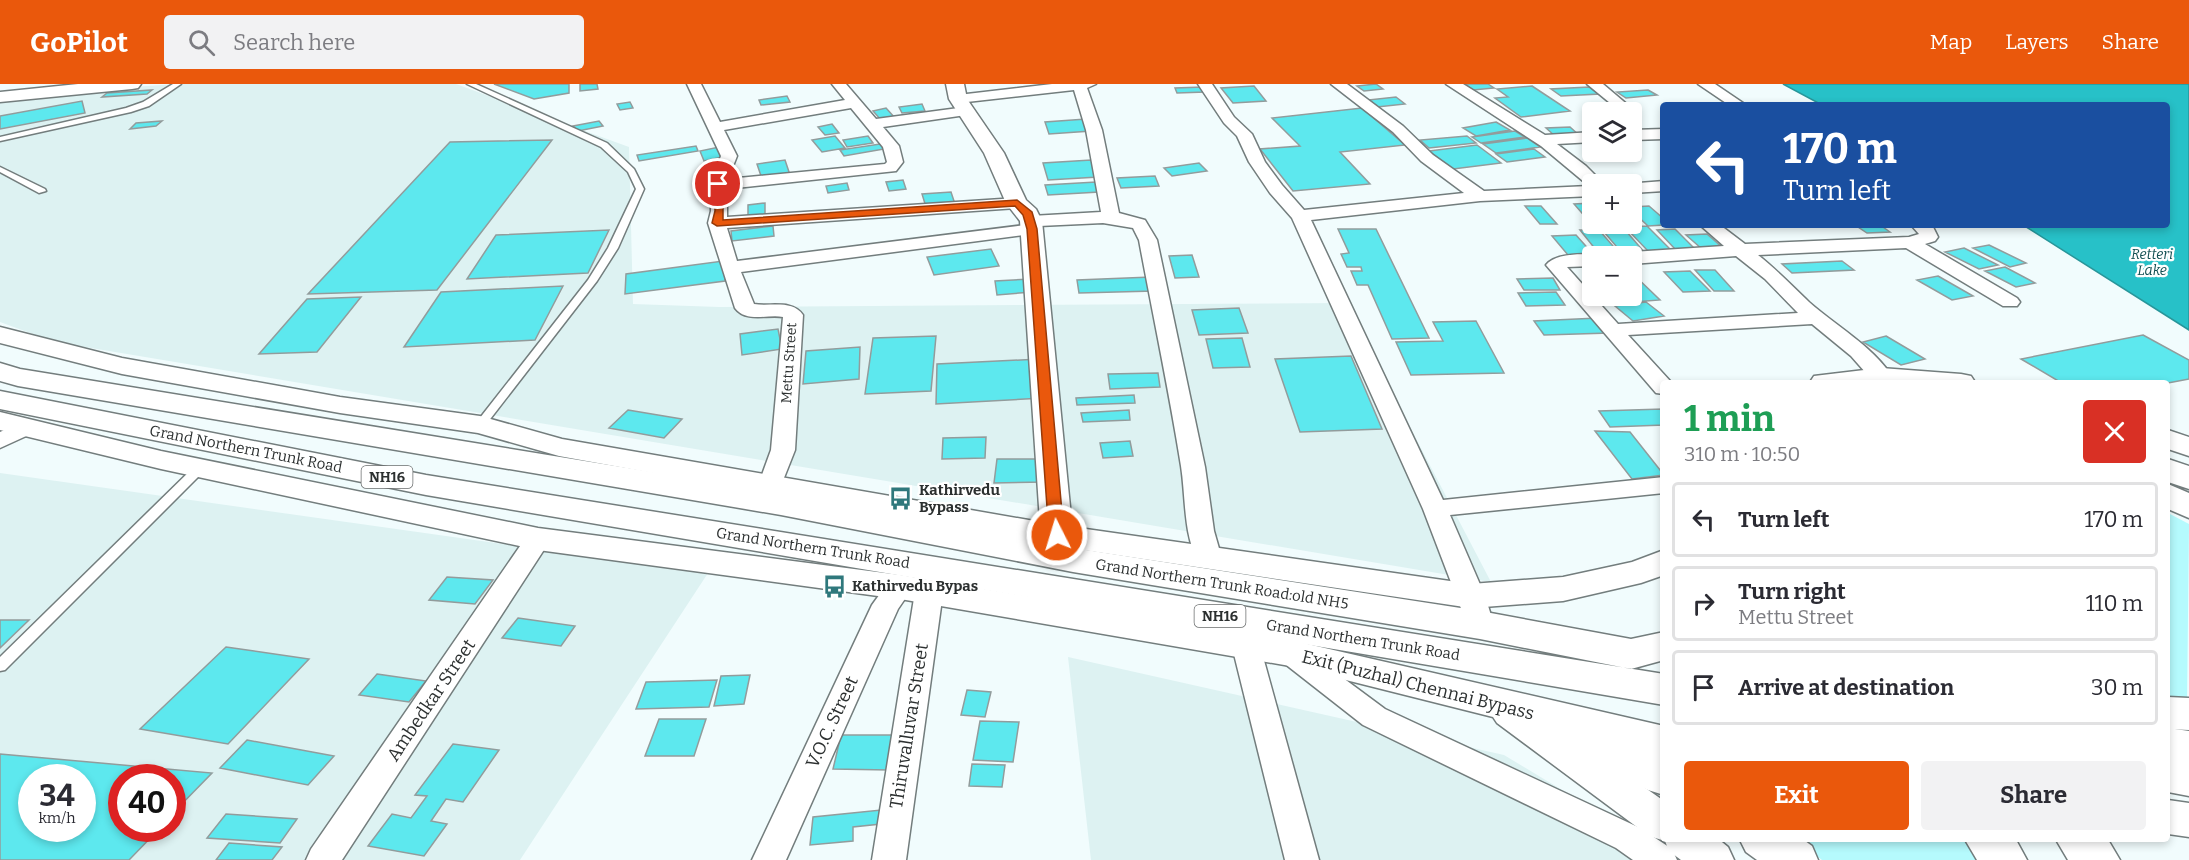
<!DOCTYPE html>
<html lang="en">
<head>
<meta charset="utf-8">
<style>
	body { margin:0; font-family:Bitter,serif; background:#f2f2f3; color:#2b2b33; height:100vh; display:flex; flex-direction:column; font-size:22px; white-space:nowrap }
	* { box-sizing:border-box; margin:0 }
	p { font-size:20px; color:#7c7c81 }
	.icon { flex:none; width:33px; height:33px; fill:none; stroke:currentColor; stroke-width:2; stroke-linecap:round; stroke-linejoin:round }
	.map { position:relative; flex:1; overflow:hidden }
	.sheet { position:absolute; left:1660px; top:296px; width:510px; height:462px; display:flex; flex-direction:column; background:#fff; border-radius:6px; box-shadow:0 3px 9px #0003 }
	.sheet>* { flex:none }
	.hud { position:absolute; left:1660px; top:18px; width:510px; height:126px; border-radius:6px; box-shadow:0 3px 9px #0003; background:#1a4fa0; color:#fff; overflow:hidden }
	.buttons { position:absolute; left:1582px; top:18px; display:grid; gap:12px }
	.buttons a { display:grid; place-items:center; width:60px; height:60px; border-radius:6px; background:#fff; box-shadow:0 3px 9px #0003; font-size:30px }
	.speed { position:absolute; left:18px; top:680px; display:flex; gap:12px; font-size:30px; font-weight:700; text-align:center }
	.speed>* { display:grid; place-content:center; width:78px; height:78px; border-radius:50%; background:#fff; box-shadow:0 3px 9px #0003; line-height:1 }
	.speed small { font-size:15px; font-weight:400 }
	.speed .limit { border:9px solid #d22; background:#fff; color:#111 }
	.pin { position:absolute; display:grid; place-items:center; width:51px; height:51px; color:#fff; margin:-26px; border:3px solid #fff; border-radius:50%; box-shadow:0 2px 6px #0007 }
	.me { position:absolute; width:66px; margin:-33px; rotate:355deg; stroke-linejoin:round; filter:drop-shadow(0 0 4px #0008) }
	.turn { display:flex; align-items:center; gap:21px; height:126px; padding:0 24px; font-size:27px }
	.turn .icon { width:78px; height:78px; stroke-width:2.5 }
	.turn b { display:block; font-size:42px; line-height:51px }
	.round { display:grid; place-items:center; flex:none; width:63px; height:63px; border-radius:6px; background:#f2f2f3 }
	.headline { display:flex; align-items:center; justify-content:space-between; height:102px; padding:0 24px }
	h1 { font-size:36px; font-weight:700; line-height:45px; color:#1e9e55 }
	.primary-button { display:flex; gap:12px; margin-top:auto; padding:12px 24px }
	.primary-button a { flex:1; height:69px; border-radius:6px; background:#ea580c; color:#fff; font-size:24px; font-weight:700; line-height:69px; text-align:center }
	.primary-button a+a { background:#f2f2f3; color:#2b2b33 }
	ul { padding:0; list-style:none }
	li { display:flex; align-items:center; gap:18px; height:75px; margin:0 12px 9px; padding:0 12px; border:3px solid #e1e1e2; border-radius:6px }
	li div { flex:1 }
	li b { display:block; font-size:22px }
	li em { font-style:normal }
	header { display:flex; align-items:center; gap:36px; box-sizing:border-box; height:84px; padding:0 30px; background:#ea580c; color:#fff }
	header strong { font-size:28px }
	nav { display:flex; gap:33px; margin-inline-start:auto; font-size:21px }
	.search { width:420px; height:54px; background:#f2f2f3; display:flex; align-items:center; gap:15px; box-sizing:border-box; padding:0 21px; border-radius:6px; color:#7c7c81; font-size:22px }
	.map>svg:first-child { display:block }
</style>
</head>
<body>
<header>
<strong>GoPilot</strong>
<div class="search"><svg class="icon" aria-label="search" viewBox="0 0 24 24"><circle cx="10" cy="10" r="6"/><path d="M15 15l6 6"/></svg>Search here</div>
<nav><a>Map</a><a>Layers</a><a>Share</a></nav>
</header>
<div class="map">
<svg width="2189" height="776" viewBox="0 0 2189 776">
	<rect width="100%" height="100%" fill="#f1fcfd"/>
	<path fill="#ddf2f2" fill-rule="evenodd" d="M178,0H456L629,63L633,220L719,223L1345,219L1491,498L55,258L0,238V18L85,6Z
		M0,389L708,489L520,776H0ZM32,693H82V744H32ZM122,693H172V744H122Z
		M1068,573L1504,671L1678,776H1091Z"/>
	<path fill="#b5fafd" d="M2168,429L2189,440L2187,623L2168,621Z
		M1794,755H1963L1978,776H1822Z"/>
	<path fill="#27c1c8" stroke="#28969a" stroke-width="1.5" d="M1783,0H2189V246L2023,141H2168V21H1822Z"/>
	<path fill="#5de8ee" stroke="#929c9c" stroke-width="1.5" fill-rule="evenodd" d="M494,0H569V9L534,15Z
		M580,0H597L598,5L580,7Z
		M1376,0L1383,5L1364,7L1357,2Z
		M1465,0H1488L1494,4L1473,6Z
		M1254,2L1266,17L1233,19L1221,4Z
		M1532,2L1570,27L1521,33L1495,14L1508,13L1497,5Z
		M1203,3L1205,8L1177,9L1175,4Z
		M1589,3L1599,10L1561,12L1551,5Z
		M152,6L147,10L102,13L107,9Z
		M1648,6L1657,11L1626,14L1617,8Z
		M787,12L790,18L761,21L759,16Z
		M1396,13L1405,20L1377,23L1368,16Z
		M82,17L85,29L0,45V32Z
		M630,18L633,24L620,26L617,20Z
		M922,20L925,27L902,29L899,23Z
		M886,24L895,34L881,36L873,27Z
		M1362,24L1405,61L1340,68L1370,100L1293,107L1260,65L1300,62L1272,34Z
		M1086,35L1091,47L1049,50L1045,38Z
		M162,37L156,42L130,45L136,39Z
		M599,37L603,42L578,47L573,42Z
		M1496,38L1510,46L1476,52L1463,44Z
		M832,40L839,49L825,51L818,43Z
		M1570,43L1579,51L1555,52L1546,44Z
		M1515,47L1525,53L1481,59L1472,53Z
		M835,52L845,64L822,68L812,56Z
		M868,52L873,59L847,63L843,56Z
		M1467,52L1476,59L1429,64L1420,56Z
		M1527,54L1540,63L1496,69L1483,60Z
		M552,56L437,206L308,210L450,58Z
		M880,60L884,65L844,72L840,66Z
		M1477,61L1501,79L1453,85L1429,67Z
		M696,62L698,67L639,77L637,71Z
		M719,63L723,73L704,77L700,67Z
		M1534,65L1545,73L1507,78L1496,70Z
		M785,76L790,91L762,95L757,80Z
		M1091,76L1098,93L1048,96L1043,79Z
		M1199,79L1207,87L1172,92L1164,84Z
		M1155,92L1159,102L1121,104L1117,94Z
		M903,96L906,105L889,107L886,98Z
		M1096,98L1099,108L1048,111L1045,101Z
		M847,99L849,106L828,109L826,102Z
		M951,108L955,120L926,123L922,110Z
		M765,119V132L748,134V121Z
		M1593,119V136H1588L1574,120Z
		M1525,122H1541L1557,140H1540Z
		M1649,122L1664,135V141L1648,142L1632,127V123Z
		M1855,141H1880L1890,148L1867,149Z
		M773,142L774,152L732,157L731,147Z
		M1647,142L1671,166L1648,167L1625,143Z
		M1338,145H1376L1429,254L1392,255L1368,201H1357L1351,187H1362L1361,183H1347L1341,170L1349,169Z
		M1675,145L1695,165L1676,166L1657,146Z
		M609,146L588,189L467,195L496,151Z
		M1580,146H1599L1620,170L1600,171Z
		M1626,147L1645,169H1622L1604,148Z
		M1707,150L1723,164L1702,165L1686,151Z
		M1576,151L1592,169L1568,171L1552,152Z
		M1989,161L2026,179L2010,183L1973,164Z
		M1964,164L1998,181L1979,185L1945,168Z
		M991,165L999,182L934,191L927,173Z
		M1192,171L1199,193L1175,194L1169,172Z
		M723,177L725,197L625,210L626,190Z
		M1842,177L1854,186L1792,189L1782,180Z
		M2005,183L2035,199L2016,203L1985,187Z
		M1695,186H1715L1734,207H1714Z
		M1690,187L1710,207L1683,208L1664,188Z
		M1632,189L1660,216L1633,218L1626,212H1632Z
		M1938,192L1973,212L1952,216L1917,196Z
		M1151,193L1154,207L1079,209L1077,196Z
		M1553,194L1560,206H1524L1517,195Z
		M1030,195L1032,208L997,211L995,197Z
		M563,202L535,256L404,263L441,208Z
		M1556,208L1565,221L1526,222L1518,209Z
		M361,213L317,268L259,270L307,215Z
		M1646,218L1664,232L1633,237L1615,222Z
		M1239,224L1248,249L1199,251L1192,226Z
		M1598,234L1609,249L1544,251L1534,237Z
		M1476,237L1504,289L1411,291L1396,258L1443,257L1433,238Z
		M778,245L782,265L742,271L740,250Z
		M2143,251L2189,276V295L2168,299L2060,298L2021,275Z
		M936,252L931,307L865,310L873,254Z
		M1886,252L1925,275L1901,281L1863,258Z
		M1242,254L1250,283L1213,284L1206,255Z
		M860,263L859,295L803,300L806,267Z
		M1351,272L1382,345L1300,348L1275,275Z
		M1039,275L1043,314L936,320L937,280Z
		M1158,289L1160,303L1110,305L1108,290Z
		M1134,311L1135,319L1077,321L1076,314Z
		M1663,325L1664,341L1610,343L1599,327Z
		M628,326L682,335L664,354L609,344Z
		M1129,326L1130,336L1083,338L1081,329Z
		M1595,347L1630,348L1664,391L1632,395Z
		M986,353L985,374L942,375L943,354Z
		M1130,357L1133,372L1103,374L1100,359Z
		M997,375H1045L1044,398L994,399Z
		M447,493L493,496L475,520L429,516Z
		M518,534L575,542L561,562L502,554Z
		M0,536H29L0,564Z
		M226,563L309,575L228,660L140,645Z
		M377,590L426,597L409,618L359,611Z
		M750,591L744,620L714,622L721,592Z
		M717,596L709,623L636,625L646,598Z
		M967,606L991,608L985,633L961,631Z
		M659,635H706L694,672H645Z
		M980,637L1019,638L1013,678L973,676Z
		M841,651H896L889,686L833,685Z
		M247,656L334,672L308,701L220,684Z
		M453,660L499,666L463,718L446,715L431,737L447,740L424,772L368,762L392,730L411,734L427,712L415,711Z
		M0,670L212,689L172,730V693H122V744H160L129,776H0ZM32,693H82V744H32Z
		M972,680L1005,681L1002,703L969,702Z
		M881,726V740L853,743V757L810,761L813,733Z
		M226,730L297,735L280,759L207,754Z
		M229,759L282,763L272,776H216Z"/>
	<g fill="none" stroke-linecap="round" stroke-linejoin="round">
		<defs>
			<path id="service" d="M173,0H181L149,22L131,28L0,57V53L126,24L143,18Z
				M467,0H476L607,59L634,85L644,105L618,164L597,197L484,343H476L474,341L476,339L588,196L608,164L636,105L628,88L601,63Z
				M0,83L45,105L46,107L39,109L0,88Z
				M200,380L206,384L204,387L5,586L0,587V573L196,381Z"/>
			<path id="minor" d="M687,0H701L720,38L845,16L832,0H846L876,35L966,23L973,27L966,31L883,43L899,62L903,78L896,87L727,105V133L1017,114L1023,115L1026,119L1023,123L1017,124L727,144L737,177L1025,141L1022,137L1025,133L1031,132L1101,128L1086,46L1074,6L958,19L951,15L958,11L1052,0H1096L1087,4L1102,46L1119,129L1145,136L1157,156L1205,383L1214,447L1222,475L1218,481L1209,484L1200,481C1183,453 1186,414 1181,382C1169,307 1153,231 1139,156L1133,144L1103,139L1039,142L1041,145L1038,149L1032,150L741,188L754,220C770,223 792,215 803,231L795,366L780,404L771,407L762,404L759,399L771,366L783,233C768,230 746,239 735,224L708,139L711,127L710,101L721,72ZM851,24L883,63L887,78L885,80L728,95L737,72L724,46Z
				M1198,0H1212L1234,33L1252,50L1265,78L1282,101L1304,126L1464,109L1421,77L1393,48L1331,0H1347L1403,42L1433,71L1484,107L1589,102L1541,62L1446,0H1463L1545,51L1593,48V58L1557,60L1586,82L1604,100H1593V112L1480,117L1311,136L1443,416L1664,393V409L1450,431L1485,512L1494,541L1490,548L1480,551L1470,548L1423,425L1292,134L1270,109L1249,78L1237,52L1224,39Z
				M1587,0H1603L1636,28L1632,32V28H1621Z
				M1698,0H1715L1746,21H1729Z
				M1664,45V55L1632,56V46Z
				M1664,97V107L1632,109V100H1626Z
				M1700,141H1720L1745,160L1909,153L1919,150L1911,141H1932L1938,153L1935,157L1925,160L2017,214L2020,218L2017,222H2003L1906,164L1758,171C1776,185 1792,202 1809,218C1836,242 1871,261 1892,292L1889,297L1881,298L1873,297L1851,272L1812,240L1628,251L1671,298H1664V310L1656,309L1546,181C1555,169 1586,169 1600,172H1593V182L1567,183L1618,240L1798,229L1765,195L1736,172L1632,180V172H1624L1632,168L1724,162Z
				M27,336L35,338L38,343L35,348L0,364V348Z
				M538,447L547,449L551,455L342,776H306L311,765L529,449Z
				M900,494L910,496L913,503L898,525L786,776H752L872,521L890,496Z
				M929,499L939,501L943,508L906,776H872L915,508L919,501Z
				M1246,552L1256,555L1260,562L1319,776H1285L1232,562L1236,555Z
				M1290,558L1300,562L1385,625L1640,744L1672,765L1677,776H1633L1616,764L1363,641L1280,576L1276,569L1280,562Z"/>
			<path id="tertiary" d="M78,0H141L138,4L132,5L0,18V8Z
				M946,0H964L967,15L1004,69L1026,116L1036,125L1042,137L1072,443L1471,500L1563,493L1632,478L1664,466V491L1641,499L1563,517L1471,524L1057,462L559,372L478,349L340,329L122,290L0,259V243L122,274L340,313L480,332L562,355L1040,438L1020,137L1006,119L984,69L949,15Z
				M1881,284L1961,290L1971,292L1975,298H1810L1814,292Z
				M0,328L161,367L538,444L900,491L1290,556L1664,642V673L1571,652L1664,717V754H1717L1728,763L1734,776H1681L1669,767L1665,757L1649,752L1497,639L1493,633L1290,582L900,515L538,466L161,385L0,346Z
				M2168,346L2189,353V372L2168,365Z
				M2168,716L2189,719V753L2168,750Z"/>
			<path id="primary" d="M2168,644L2189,647V712L2168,708Z"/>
			<path id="trunk" d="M0,279L20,285L781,409L1073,464L1480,527L1631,555L1664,548V576L1631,585L1480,555L1073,488L781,431L18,302L0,297Z
				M0,307L426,391L1664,590V621L426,411L0,325Z
				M2168,375L2189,382V405L2168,398Z
				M2168,400L2189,409V434L2168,425Z
				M2168,613L2189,614V646L2168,645Z
				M1547,616L1562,621L1664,672V711L1648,706L1532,643L1526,632L1532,621Z
				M1739,754H1801L1812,762L1818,776H1757L1746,768Z
				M1964,754H2015L2027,776H1977Z
				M2055,754H2107L2120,776H2068Z"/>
		</defs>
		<use href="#service" stroke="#737d7d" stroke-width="3"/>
		<use href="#minor" stroke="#737d7d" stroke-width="3"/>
		<use href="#tertiary" stroke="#737d7d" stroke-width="3"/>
		<use href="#primary" stroke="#737d7d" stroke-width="3"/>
		<use href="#trunk" stroke="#737d7d" stroke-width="3"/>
		<use href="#service" fill="#fff" fill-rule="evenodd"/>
		<use href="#minor" fill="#fff" fill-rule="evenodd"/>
		<use href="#tertiary" fill="#fff" fill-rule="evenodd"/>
		<use href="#primary" fill="#fff" fill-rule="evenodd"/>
		<use href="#trunk" fill="#fff" fill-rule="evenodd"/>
	</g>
	<path fill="#ea580c" stroke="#983908" stroke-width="1.5" d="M718,98L723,100V136L1017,116L1032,128L1037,145L1064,451L1062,454H1052L1049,451L1027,145L1023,131L1015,122L717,142L712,139L715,127L714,100Z"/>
	<defs>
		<symbol id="bus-bare" viewBox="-9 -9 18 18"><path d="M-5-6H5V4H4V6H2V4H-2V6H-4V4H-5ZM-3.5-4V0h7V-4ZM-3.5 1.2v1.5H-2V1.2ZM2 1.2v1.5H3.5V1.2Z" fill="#2f787c" stroke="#fff" stroke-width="2.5" paint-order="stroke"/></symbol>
	</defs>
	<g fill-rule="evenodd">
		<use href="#bus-bare" x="884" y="398" width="33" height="33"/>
		<use href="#bus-bare" x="818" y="486" width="33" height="33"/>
	</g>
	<g text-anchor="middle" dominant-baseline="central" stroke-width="4.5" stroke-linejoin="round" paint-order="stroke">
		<g font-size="14" font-style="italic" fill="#124f52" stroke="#fff">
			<text x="2152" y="170">Retteri<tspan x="2152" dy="16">Lake</tspan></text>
		</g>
		<g font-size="14" fill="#2c3030" stroke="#fff">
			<text transform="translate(789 279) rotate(-86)">Mettu Street</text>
		</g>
		<g fill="#fff" stroke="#6b6e6e" stroke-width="1.5">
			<rect x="361.5" y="382" width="51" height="22" rx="4.5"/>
			<rect x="1194.5" y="521" width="51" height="22" rx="4.5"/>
		</g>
		<g font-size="14" font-weight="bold" fill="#2c3030">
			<text x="387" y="393">NH16</text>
			<text x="1220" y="532">NH16</text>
		</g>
		<g font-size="15" fill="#2c3030" stroke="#fff">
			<text transform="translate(246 365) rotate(11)">Grand Northern Trunk Road</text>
			<text transform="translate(813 464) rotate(9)">Grand Northern Trunk Road</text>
			<text transform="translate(1222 500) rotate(9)">Grand Northern Trunk Road:old NH5</text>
			<text transform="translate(1363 556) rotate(9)">Grand Northern Trunk Road</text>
		</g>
		<g font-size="15" font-weight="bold" fill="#2c3030" stroke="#fff" text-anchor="start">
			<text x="919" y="406">Kathirvedu<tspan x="919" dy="17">Bypass</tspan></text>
			<text x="852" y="502">Kathirvedu Bypas</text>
		</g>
		<g font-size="18" fill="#2c3030" stroke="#fff">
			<text transform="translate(1418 601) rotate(14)">Exit (Puzhal) Chennai Bypass</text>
			<text transform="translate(431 616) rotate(-56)">Ambedkar Street</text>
			<text transform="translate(832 638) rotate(-65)">V.O.C. Street</text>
			<text transform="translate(909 642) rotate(-81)">Thiruvalluvar Street</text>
		</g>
	</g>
</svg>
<div class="buttons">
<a><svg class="icon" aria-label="layers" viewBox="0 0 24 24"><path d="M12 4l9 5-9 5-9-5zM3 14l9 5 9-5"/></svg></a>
<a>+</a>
<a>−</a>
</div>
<div class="speed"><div>34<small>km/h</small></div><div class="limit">40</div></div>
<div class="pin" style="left:718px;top:100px;background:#d93025"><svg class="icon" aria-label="arrive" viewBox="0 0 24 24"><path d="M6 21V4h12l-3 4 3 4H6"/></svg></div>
<svg class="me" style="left:1057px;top:451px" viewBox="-20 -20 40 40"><circle r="17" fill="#ea580c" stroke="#fff" stroke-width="3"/><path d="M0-11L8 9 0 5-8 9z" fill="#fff"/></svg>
<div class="hud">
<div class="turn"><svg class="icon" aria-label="left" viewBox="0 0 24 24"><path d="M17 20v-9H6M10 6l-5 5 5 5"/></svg><div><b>170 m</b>Turn left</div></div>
</div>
<section class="sheet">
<div class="headline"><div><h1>1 min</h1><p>310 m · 10:50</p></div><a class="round" style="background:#d93025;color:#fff"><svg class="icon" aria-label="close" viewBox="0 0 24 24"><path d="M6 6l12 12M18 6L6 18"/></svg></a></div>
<ul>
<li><svg class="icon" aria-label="left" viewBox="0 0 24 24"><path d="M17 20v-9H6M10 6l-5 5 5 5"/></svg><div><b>Turn left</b></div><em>170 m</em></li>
<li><svg class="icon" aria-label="right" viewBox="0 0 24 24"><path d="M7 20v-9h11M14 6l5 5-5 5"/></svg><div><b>Turn right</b><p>Mettu Street</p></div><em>110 m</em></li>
<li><svg class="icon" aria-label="arrive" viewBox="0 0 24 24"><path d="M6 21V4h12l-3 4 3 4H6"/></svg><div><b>Arrive at destination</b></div><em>30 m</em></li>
</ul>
<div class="primary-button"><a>Exit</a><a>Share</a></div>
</section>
</div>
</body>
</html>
